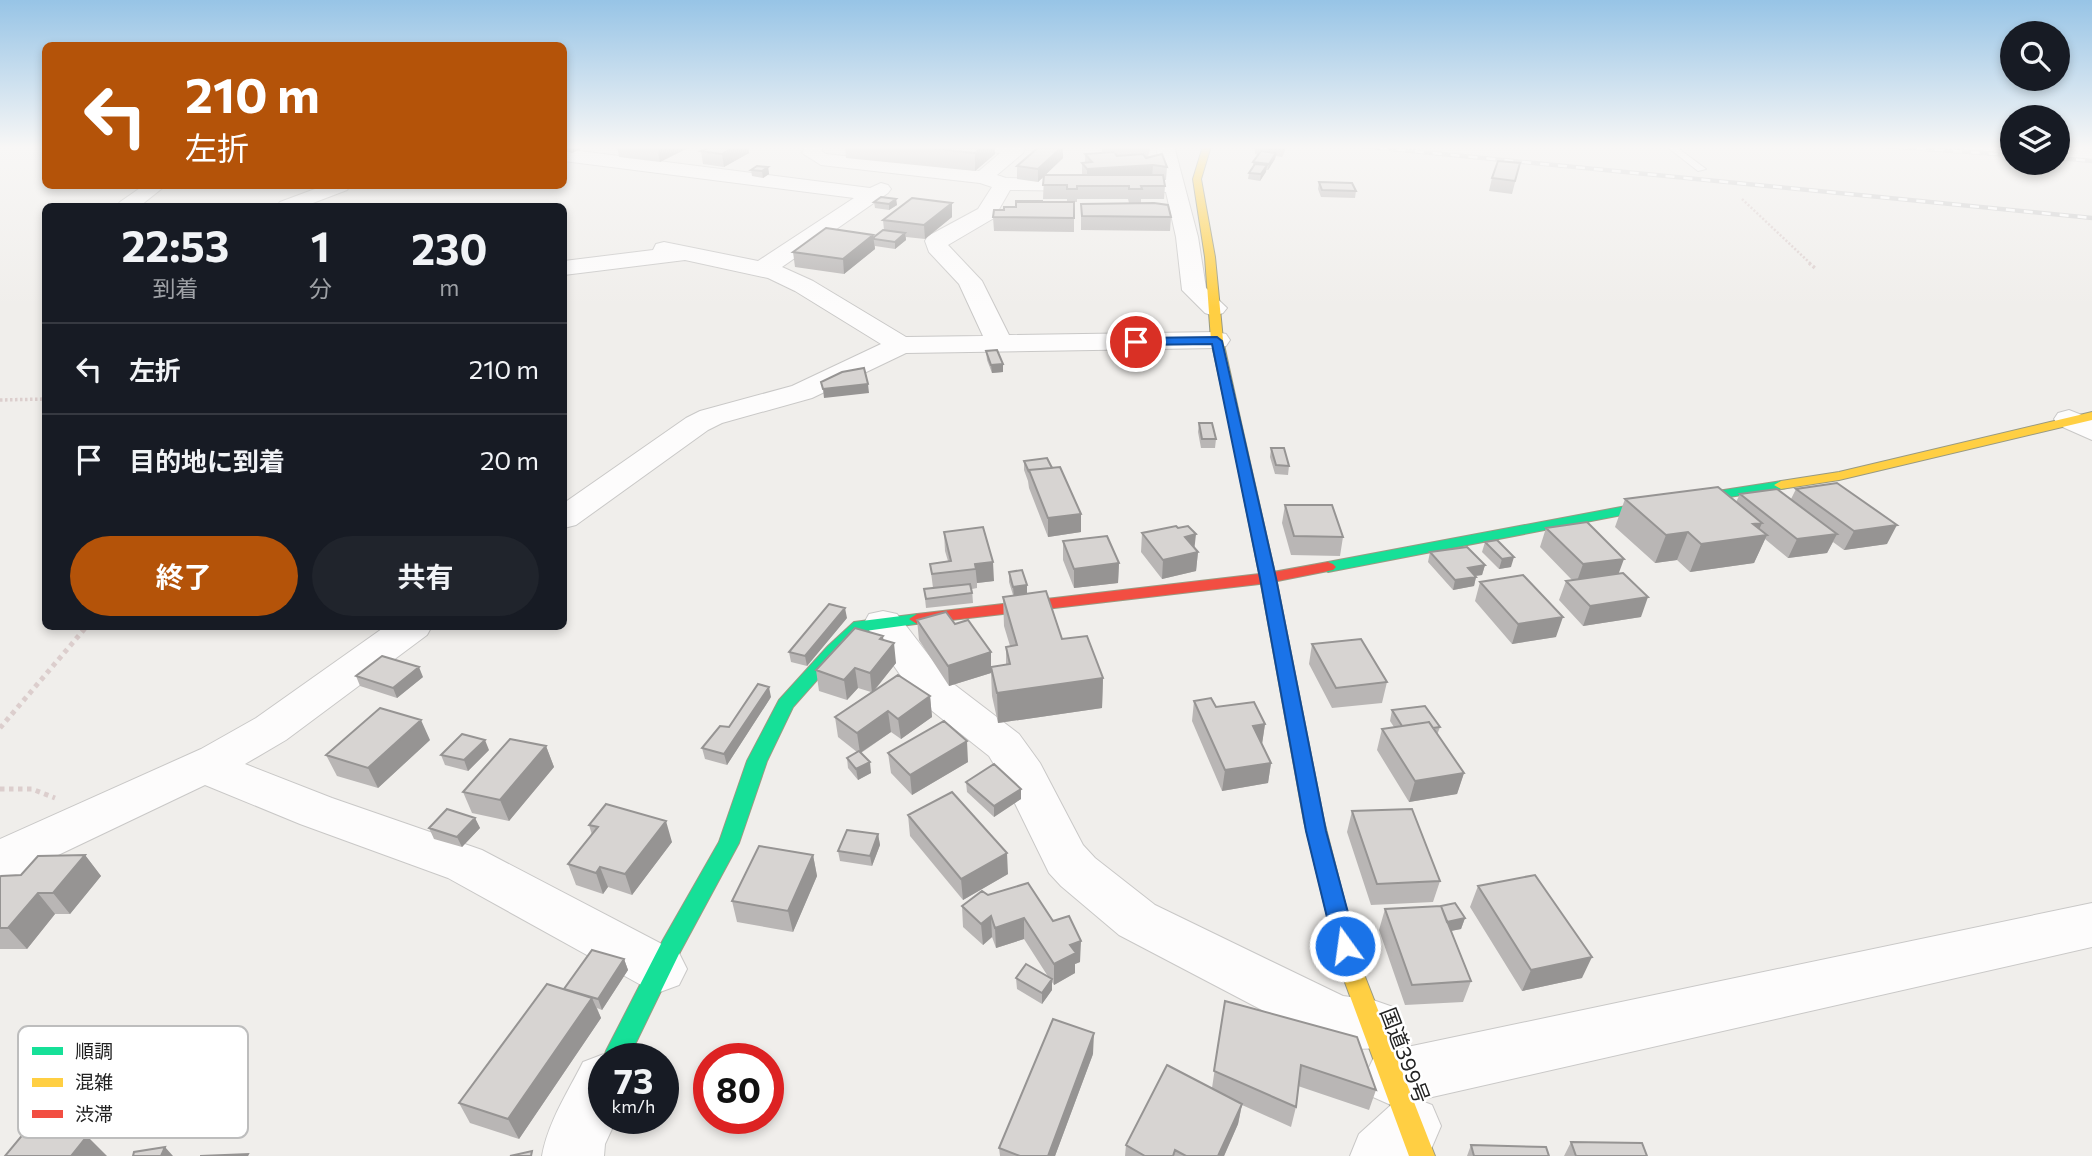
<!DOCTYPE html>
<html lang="ja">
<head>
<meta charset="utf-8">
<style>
	body { margin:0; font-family:Commissioner,"Noto Sans JP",sans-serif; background:#20242c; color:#f1f3f6; height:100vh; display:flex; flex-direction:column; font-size:26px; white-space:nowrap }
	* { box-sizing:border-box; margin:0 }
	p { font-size:23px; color:#9ea1a6 }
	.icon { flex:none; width:38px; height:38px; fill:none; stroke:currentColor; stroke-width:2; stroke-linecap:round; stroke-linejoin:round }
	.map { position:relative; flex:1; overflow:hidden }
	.drawer { position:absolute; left:42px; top:203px; width:525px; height:427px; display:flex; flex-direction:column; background:#171b24; border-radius:10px; box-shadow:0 4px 10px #0003 }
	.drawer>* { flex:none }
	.top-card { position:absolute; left:42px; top:42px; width:525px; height:147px; border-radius:10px; box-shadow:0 4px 10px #0003; background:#b45309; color:#fff; overflow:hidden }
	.fabs { position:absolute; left:2000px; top:21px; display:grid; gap:14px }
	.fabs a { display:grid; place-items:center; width:70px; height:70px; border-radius:50%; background:#171b24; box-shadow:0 4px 10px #0003; font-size:35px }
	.speed { position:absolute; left:588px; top:1043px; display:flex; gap:14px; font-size:35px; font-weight:700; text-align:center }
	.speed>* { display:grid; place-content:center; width:91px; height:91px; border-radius:50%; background:#171b24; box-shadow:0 4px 10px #0003; line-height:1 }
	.speed small { font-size:18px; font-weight:400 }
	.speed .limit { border:10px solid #d22; background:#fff; color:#111 }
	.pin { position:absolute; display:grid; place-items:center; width:60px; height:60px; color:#fff; margin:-30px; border:4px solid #fff; border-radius:50%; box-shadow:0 2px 7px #0007 }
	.me { position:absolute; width:77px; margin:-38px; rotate:346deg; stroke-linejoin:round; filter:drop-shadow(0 0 5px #0008) }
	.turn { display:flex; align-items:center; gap:24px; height:147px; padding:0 28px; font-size:32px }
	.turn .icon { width:91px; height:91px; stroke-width:2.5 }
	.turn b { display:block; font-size:49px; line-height:60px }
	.eta { display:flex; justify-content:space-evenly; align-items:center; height:119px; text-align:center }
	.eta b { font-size:42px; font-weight:700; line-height:49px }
	.primary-button { display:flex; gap:14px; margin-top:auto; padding:14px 28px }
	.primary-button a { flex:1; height:80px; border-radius:42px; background:#b45309; color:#fff; font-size:28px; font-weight:700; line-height:80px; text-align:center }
	.primary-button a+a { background:#20242c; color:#f1f3f6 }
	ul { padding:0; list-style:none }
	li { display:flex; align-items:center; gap:21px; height:91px; padding:0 28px; border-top:2px solid #363941 }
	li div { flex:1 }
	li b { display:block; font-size:26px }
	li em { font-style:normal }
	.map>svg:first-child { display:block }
</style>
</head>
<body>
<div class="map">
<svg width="2092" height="1156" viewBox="0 0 2092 1156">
	<rect width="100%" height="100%" fill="#f0eeeb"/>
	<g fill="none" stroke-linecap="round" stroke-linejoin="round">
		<defs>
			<path id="lane" d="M1666,146H1675L1706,169L1698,171Z"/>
			<path id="street" d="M806,146H824L821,151L826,154L979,171L1000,153L977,150L975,146H1023L1025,149L1023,153L997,175L1006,178L1163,180L1156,146H1174L1198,237L1206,288L1227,308L1223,313L1214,316L1205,313L1182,290L1176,237L1166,192L1010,190L994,218L948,245L982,281L1009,335L1217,332L1226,334L1230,340L1226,346L1217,348L906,353L812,398L722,423L708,430L576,525L564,528V503L686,418L700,411L792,386L881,344L795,291L768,278L685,260L564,275V261L653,250L656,244L664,242L758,261L854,198L564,161V149L870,188L881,183L888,185L891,189L888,193L782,267L813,281L906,337L983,336L959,284L929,252L925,241L928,236L978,209L992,187L980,183L821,165L802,153Z
				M1959,146H2012V154L1968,152Z
				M2058,146L2092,149V161L2058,158Z
				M143,186H165L140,206H117L120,202Z
				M323,186H350L347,190L305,206H277L280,202Z
				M2069,410L2092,419V440L2058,425L2054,419L2058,413Z
				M883,611L897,614L947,679L1019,734L1040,763L1083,845L1095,858L1155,905L1343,996L1373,1000L1393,1007L1401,1025L1393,1043C1367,1053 1343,1049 1317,1039L1119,935L1061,886L1049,873L1004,781L989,756L917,699L864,623L869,614Z
				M386,626H432L427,635L286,740L245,764L332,798L482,850L679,953L687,969L679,985L660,992L641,985L448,878L300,824L205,785L33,867L17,882L0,888V839L201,749L256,718Z
				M2092,903V947L1419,1100L1432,1105L1441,1126L1432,1147L1423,1156H1350L1359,1134L1391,1105L1373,1097L1364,1078L1373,1059L1393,1050Z
				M604,1054L615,1059H604V1118H617L605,1144L604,1156H542C548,1122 568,1092 583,1062Z"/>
			<path id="fast" d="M1234,414L1240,418L1276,578L1324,821L1321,826L1314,829L1307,826L1304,821L1260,578L1228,418Z
				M1781,481L1786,482L1788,485L1786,488L1653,509L1328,572L1320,567L1328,562L1653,501Z
				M917,614L923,615L925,619L923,623L865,631L840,654L793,707L767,761L739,843L679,954L628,1059H604V1061L603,1059L606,1051L663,940L719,842L747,761L779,700L828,646L854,622Z"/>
			<path id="slow" d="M1203,146H1211L1201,179L1215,257L1223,340L1240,418L1234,422L1228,418L1211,340L1205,257L1193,179Z
				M2092,412V420L1839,480L1781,489L1774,485L1781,481L1839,472Z
				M1314,813L1321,816L1324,821L1362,969L1435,1156H1409L1340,969L1304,821L1307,816Z"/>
			<path id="jam" d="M1328,562L1333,564L1336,567L1333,570L1268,583L917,624L909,619L917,614L1268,573Z"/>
		</defs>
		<use href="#lane" stroke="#c9c8c7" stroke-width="2"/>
		<use href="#street" stroke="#c9c8c7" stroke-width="2"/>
		<use href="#fast" stroke="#999a82" stroke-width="2"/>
		<use href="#slow" stroke="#999a82" stroke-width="2"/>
		<use href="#jam" stroke="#999a82" stroke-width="2"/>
		<path stroke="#dccecd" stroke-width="2.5" stroke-dasharray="2 2" stroke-linecap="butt" d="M1742,199L1811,264"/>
		<path stroke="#dccecd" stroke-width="3.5" stroke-dasharray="2.5 2.5" stroke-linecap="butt" d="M1809,263L1815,268
			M0,400L46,399"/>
		<path stroke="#dccecd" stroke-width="5" stroke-dasharray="4.5 4.5" stroke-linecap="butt" d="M0,728L87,626
			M0,789H32L55,798"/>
		<use href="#lane" fill="#fdfcfc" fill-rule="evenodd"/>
		<use href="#street" fill="#fdfcfc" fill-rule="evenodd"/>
		<use href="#fast" fill="#16e098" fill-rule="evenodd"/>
		<use href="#slow" fill="#ffcf43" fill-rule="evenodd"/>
		<use href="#jam" fill="#f24e42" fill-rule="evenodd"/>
		<defs>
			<path id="rail" d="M1361,146L2092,218
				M1881,146L2012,155
				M2058,158L2092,161"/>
		</defs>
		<use href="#rail" stroke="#ccc" stroke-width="4.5"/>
		<use href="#rail" stroke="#fff" stroke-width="2.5" stroke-dasharray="9" stroke-linecap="butt"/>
	</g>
	<path fill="#b9b6b5" d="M564,146H587L572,153L564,151Z
		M617,146H692L660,162L619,157Z
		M702,146H748L749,153L724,167L703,164L701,151L710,147Z
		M845,146H995V154L975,171L846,158Z
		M1102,146H1151L1148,157L1167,167L1166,180H1164L1165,186L1164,199H1141V203H1129L1128,199H1077V202H1067V199H1043L1044,176L1038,182L1017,179V166L1063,158L1045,175H1082V163L1085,162V154L1102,153Z
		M1285,146V151L1282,157L1276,156L1275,159L1268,170H1266L1260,181L1248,179L1249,173L1253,167V162L1258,155L1255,154V148Z
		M1520,163L1512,194L1489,191L1492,178Z
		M768,167L769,174L763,178L752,176L751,170Z
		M1319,182L1356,191L1355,198L1321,197L1318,189Z
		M896,199L897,205L889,210L875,208L874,202Z
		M1042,202H1074V232L994,231L993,217L1004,210Z
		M952,203V217L925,239L906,237V240L895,249L875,246V249L844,274L795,267L793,252L874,237L884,230L883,220Z
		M1081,204L1171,217L1170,231L1081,230Z
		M986,351L1003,364V372L992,373L987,360Z
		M1199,423L1216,439L1215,448H1201L1198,432Z
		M1271,448L1289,466L1288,475L1275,474L1270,457Z
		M1024,461L1052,468L1081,514V532L1048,537L1029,488L1028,481L1024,470Z
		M1796,489L1887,544L1844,550L1833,542L1827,553L1788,558L1765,539L1754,563L1690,572L1677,560L1655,563L1615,527L1625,499L1736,502L1740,494L1791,499Z
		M1285,505L1343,537L1340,556L1291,555L1282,523Z
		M1546,528L1619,573L1641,617L1583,626L1559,600L1566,581L1572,580L1540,547Z
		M944,532L994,581L977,583V588L972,589L973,603L926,608L924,589L933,588L930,564L948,561L945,551Z
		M1142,533L1195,548L1198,552L1196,571L1162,579L1141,552Z
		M1063,541L1119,563L1118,583L1074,588L1063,560Z
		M1485,542L1511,567L1499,569L1482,552Z
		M1430,552L1485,565L1482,575L1476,576V577L1474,586L1453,590L1428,562Z
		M1009,572L1062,639L1103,678L1102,708L998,723L992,696L991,673L949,686L919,640L917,620L955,624L991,652V667L1006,665V647L1010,646L1004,626L1003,597L1013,595L1009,582Z
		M1480,582L1556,637L1512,644L1475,601Z
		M847,618L807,666L791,662L789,652Z
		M883,636V640L896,663L874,691L930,696L932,717L901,739L891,732L861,753L871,773L858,780L848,768L847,758L857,752L838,737L835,717L871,692L858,688L847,700L819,691L816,670Z
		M1312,644L1387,682L1382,703L1332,708L1309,664Z
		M356,676L423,677L397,698L360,686Z
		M771,697L727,765L705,759L702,748L729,727Z
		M1194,701L1265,724L1262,744L1271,763L1268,783L1222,791L1192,721Z
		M1392,710L1440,727L1437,735L1464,773L1457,794L1409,802L1377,750L1382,729L1394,727L1390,721Z
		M430,740L378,788L337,776L326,755Z
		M546,746L554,767L509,821L472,813L463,792Z
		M489,750L468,771L445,765L441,755Z
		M888,753L968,762L912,795L891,773Z
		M966,782L1021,799L994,817L967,792Z
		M1352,811L1440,881L1433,902L1371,905L1347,832Z
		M908,815L1008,874L963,900L910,836Z
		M475,818L480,828L462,847L434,839L429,828Z
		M589,825L672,842L632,895L608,887L603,894L576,885L568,864L592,835Z
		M878,834L880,845L872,866L840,861L838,851Z
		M85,855L101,876L70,914H55L27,949H0V877L21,875Z
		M813,855L817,876L793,932L737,922L732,901Z
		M1028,883L1080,962L1075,964V973L1054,985L1052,982V990L1042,1004L1017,989L1016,978H1049L1024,939L996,948L992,937L983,945L963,927L962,906L988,895Z
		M1478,886L1582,978L1522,991L1470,907Z
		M1385,909L1465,918L1461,929L1450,931L1471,981L1463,1002L1405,1005L1379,930Z
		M624,959L628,970L602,1010L597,1008L601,1018L519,1139L470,1123L459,1103L564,989Z
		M1225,1001L1376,1090L1369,1110L1298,1086L1296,1107L1291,1127L1242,1105L1238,1124L1224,1156H1125L1126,1145L1212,1088Z
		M1093,1054L1055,1156H1000L999,1148Z
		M142,1064L151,1075L103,1134L61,1127L51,1117Z
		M1571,1142L1647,1156H1564Z
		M1471,1145L1549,1156H1467Z"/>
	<path fill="#969493" d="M570,146H587L572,153Z
		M657,146H692L660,162Z
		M737,146H748L749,153L724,167L722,154Z
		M983,146H995V154L975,171V153Z
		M1063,146V158L1038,182V169Z
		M1276,153L1275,159L1268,170L1269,164Z
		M1153,165L1152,178L1087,182V169Z
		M1267,165L1266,172L1260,181L1261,174Z
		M768,167L769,174L763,178L762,171Z
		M896,199L897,205L889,210V204Z
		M952,203V217L925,239L924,225Z
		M905,233L906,240L895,249V242Z
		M873,235L875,249L844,274L843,259Z
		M1003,364V372L992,373L991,365Z
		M868,384L869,393L824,398L823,389Z
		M1081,514V532L1048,537V518Z
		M1762,523L1756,537L1767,535L1754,563L1690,572L1701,544L1753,524Z
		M1897,525L1887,544L1844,550L1854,531Z
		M1688,532L1677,560L1655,563L1666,535Z
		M1196,534L1194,552H1198L1196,571L1162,579L1163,560L1185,537Z
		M1837,534L1827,553L1788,558L1797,539Z
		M1514,557L1511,567L1499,569L1502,559Z
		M1624,559L1617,578L1576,584L1583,564Z
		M993,562L994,581L977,583L975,564Z
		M1119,563L1118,583L1074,588V569Z
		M1485,565L1482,575L1465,577L1468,568Z
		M1476,577L1474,586L1453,590L1455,580Z
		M1027,585V595L1014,597L1013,587Z
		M1648,597L1641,617L1583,626L1590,606Z
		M845,608L847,618L807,666L805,656Z
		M1563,617L1556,637L1512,644L1518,624Z
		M883,636L885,655L894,643L896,663L872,693L870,673L880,639Z
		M991,652V673L949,686L948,666Z
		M419,667L423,677L397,698L393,688Z
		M855,668L858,688L847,700L844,680Z
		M1103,678L1102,708L998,723L997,693Z
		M769,687L771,697L727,765L724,754Z
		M930,696L932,717L901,739L898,719Z
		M888,711L891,732L860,753L857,733Z
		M421,720L430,740L378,788L368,768Z
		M1265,724L1262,744L1253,726Z
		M485,740L489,750L468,771L464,760Z
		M967,741L968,762L912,795L910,775Z
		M546,746L554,767L509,821L500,800Z
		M870,762L871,773L858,780L856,769Z
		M1271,763L1268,783L1222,791L1225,770Z
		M1464,773L1457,794L1409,802L1415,781Z
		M1021,789V799L994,817V806Z
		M475,818L480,828L462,847L457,837Z
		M666,821L672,842L632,895L625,874Z
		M878,834L880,845L872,866L870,856Z
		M1007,853L1008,874L963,900L961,879Z
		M85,855L101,876L70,914L53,893Z
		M813,855L817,876L793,932L788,911Z
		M600,867L608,887L603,894L596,873Z
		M38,893L55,914L27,949L8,928Z
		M991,916L992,937L983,945L981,924Z
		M1024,918V939L996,948L995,928Z
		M1465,918L1461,929L1441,933L1445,922Z
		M1081,941L1080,962L1075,964V973L1054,985V964L1070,945Z
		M1592,957L1582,978L1522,991L1531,970Z
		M624,959L628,970L602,1010L598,999Z
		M1052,979V990L1042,1004V993Z
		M592,998L601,1018L519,1139L508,1119Z
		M1094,1033L1093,1054L1055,1156H1048Z
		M142,1064L151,1075L103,1134L93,1124Z
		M1242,1104L1238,1124L1224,1156H1218Z
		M87,1136L107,1156H71Z
		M165,1147L173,1156H161Z"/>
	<path fill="#d7d4d2" stroke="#969493" stroke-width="2" d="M712,146H737L722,154L701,151Z
		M905,146H983L975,153Z
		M1040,146H1063L1038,169L1017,166Z
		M1257,146H1285L1283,150L1255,148Z
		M1261,151L1276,153L1269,164L1253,162Z
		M1114,152L1117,156L1143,154L1146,158L1162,154L1167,167L1153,165L1087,169L1082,163L1092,162L1085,154Z
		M1498,161L1520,163L1515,181L1492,178Z
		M1255,164L1267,165L1261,174L1249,173Z
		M757,166L768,167L762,171L751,170Z
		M1044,175H1163L1165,186H1141L1142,189H1129V186H1077V189H1067V185H1043Z
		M1319,182L1352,183L1356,191L1322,190Z
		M881,197L896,199L889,204L874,202Z
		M912,198L952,203L924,225L883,220Z
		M1016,201H1042V202H1016V205Z
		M1016,202H1074V218L993,217L994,210H1004V207H1016Z
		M1154,203L1168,205L1171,217L1082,216L1081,204Z
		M826,228L873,235L843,259L793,252Z
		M883,230L905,233L895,242L874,239V237Z
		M997,350L1003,364L991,365L986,351Z
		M864,368L868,384L823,389L821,382L842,372Z
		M1199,423H1212L1216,439H1202Z
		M1271,448H1284L1289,466L1276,465Z
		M1047,458L1052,468L1029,470V472L1024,461Z
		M1060,467L1081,514L1048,518L1029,470Z
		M1837,483L1897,525L1854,531L1796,489Z
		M1718,487L1762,523L1753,524L1767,535L1701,544L1688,532L1666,535L1625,499Z
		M1777,489L1837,534L1797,539L1740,494Z
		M1285,505H1332L1343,537L1294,536Z
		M1587,522L1624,559L1583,564L1546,528Z
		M1176,526L1178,528L1188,526L1196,534L1185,537L1198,552L1163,560L1142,533Z
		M983,527L993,562L975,564L976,569L932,574L930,564L951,561L944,532Z
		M1107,536L1119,563L1074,569L1063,541Z
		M1497,540L1514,557L1502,559L1485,542Z
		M1467,547L1485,565L1468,568L1476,577L1455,580L1430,552Z
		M1022,570L1027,585L1013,587L1009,572Z
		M1623,573L1648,597L1590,606L1566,581Z
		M1523,575L1563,617L1518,624L1480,582Z
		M970,584L972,593L926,599L924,589Z
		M1046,591L1062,639L1087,636L1103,678L997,693L991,667L1010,664L1006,647L1017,645L1003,597Z
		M829,604L845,608L805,656L789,652Z
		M946,612L955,624L968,620L991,652L948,666L917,620Z
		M855,628L883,636L880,639L894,643L870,673L855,668L844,680L816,670Z
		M1361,639L1387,682L1336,688L1312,644Z
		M382,656L419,667L393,688L356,676Z
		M898,675L930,696L898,719L888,711L857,733L835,717Z
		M758,684L769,687L724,754L702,748L720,726L729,727Z
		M1211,698L1216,707L1254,702L1265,724L1253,726L1271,763L1225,770L1194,701Z
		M1425,706L1440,727L1433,728L1429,722L1402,726L1392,710Z
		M380,708L421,720L368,768L326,755Z
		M944,721L967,741L910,775L888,753Z
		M1429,722L1464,773L1415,781L1382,729Z
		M462,734L485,740L464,760L441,755Z
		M510,739L546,746L500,800L463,792Z
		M859,751L870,762L856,769L847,758Z
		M994,764L1021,789L994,806L966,782Z
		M952,792L1007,853L961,879L908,815Z
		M606,804L666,821L625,874L600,867L596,873L568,864L598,827L589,825Z
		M447,809L475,818L457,837L429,828Z
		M1412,809L1440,881L1377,884L1352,811Z
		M847,830L878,834L870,856L838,851Z
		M759,846L813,855L788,911L732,901Z
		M85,855L53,893H38L8,928H0V877L1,876L21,875L38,856Z
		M1535,875L1592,957L1531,970L1478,886Z
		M1028,883L1053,921L1069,916L1081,941L1070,945L1076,953L1054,964L1024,918L995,928L991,916L981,924L962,906L982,891L988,895Z
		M1455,903L1465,918L1447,922L1441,906Z
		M1441,906L1471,981L1412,985L1385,909Z
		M592,950L624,959L598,999L564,989Z
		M1026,964L1052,979L1042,993L1016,978Z
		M547,984L592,998L508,1119L459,1103Z
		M1225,1001L1357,1037L1376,1090L1301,1065L1296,1107L1214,1071Z
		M1053,1019L1094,1033L1048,1156H1020L999,1148Z
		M1167,1065L1242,1104L1218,1156H1186L1175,1150L1173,1156H1145L1126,1145Z
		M29,1127L87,1136L71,1156H5Z
		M1571,1142L1642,1143L1647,1156H1576Z
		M1471,1145L1546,1147L1549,1156H1474Z
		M165,1147L161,1156H133L134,1152Z
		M532,1151L531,1156H510Z
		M248,1154L247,1156H200Z"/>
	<linearGradient id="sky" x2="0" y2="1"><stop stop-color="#97c4e6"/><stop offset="0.48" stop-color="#f8f7f6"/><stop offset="1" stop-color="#f8f7f6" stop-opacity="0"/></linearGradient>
	<rect width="2092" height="307" fill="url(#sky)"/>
	<path fill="#1a73e8" stroke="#114b97" stroke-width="2" d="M1217,337L1222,341L1276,578L1326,831L1357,946L1353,953L1345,956L1337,953L1334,946L1306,831L1260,578L1212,344L1136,345L1130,342L1136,338Z"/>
	<g text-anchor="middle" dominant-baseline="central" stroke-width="5" stroke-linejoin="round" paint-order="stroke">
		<g font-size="21" fill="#222" stroke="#fff">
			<text transform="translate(1406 1055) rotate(69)">国道399号</text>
		</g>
	</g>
	<rect x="18" y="1026" width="230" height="112" rx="10" fill="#fff" stroke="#bdbdbd" stroke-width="2"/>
	<rect x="32" y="1047" width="31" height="8" fill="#16e098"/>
	<rect x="32" y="1078" width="31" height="9" fill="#ffcf43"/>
	<rect x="32" y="1110" width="31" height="8" fill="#f24e42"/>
	<g font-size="19" fill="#222">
		<text x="75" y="1058">順調</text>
		<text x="75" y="1089">混雑</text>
		<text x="75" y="1121">渋滞</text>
	</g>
</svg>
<div class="fabs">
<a><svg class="icon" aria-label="search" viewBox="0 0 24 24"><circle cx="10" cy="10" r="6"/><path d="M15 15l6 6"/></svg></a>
<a><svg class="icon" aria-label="layers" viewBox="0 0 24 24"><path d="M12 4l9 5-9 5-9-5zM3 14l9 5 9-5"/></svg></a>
</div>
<div class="speed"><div>73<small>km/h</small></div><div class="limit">80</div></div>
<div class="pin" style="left:1136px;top:342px;background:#d93025"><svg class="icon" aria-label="arrive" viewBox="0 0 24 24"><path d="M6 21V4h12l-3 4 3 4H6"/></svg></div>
<svg class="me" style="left:1345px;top:946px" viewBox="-20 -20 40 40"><circle r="17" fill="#1a73e8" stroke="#fff" stroke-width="3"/><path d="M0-11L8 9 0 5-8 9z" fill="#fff"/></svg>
<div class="top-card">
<div class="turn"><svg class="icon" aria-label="left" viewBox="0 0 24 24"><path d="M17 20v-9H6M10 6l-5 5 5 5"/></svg><div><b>210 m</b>左折</div></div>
</div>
<section class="drawer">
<div class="eta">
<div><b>22:53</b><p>到着</p></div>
<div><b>1</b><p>分</p></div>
<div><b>230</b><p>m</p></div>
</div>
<ul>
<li><svg class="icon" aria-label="left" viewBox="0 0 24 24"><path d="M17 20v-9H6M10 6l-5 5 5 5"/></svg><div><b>左折</b></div><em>210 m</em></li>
<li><svg class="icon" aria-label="arrive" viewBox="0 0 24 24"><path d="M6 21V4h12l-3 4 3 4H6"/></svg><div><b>目的地に到着</b></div><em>20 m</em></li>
</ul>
<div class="primary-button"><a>終了</a><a>共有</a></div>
</section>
</div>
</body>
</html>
